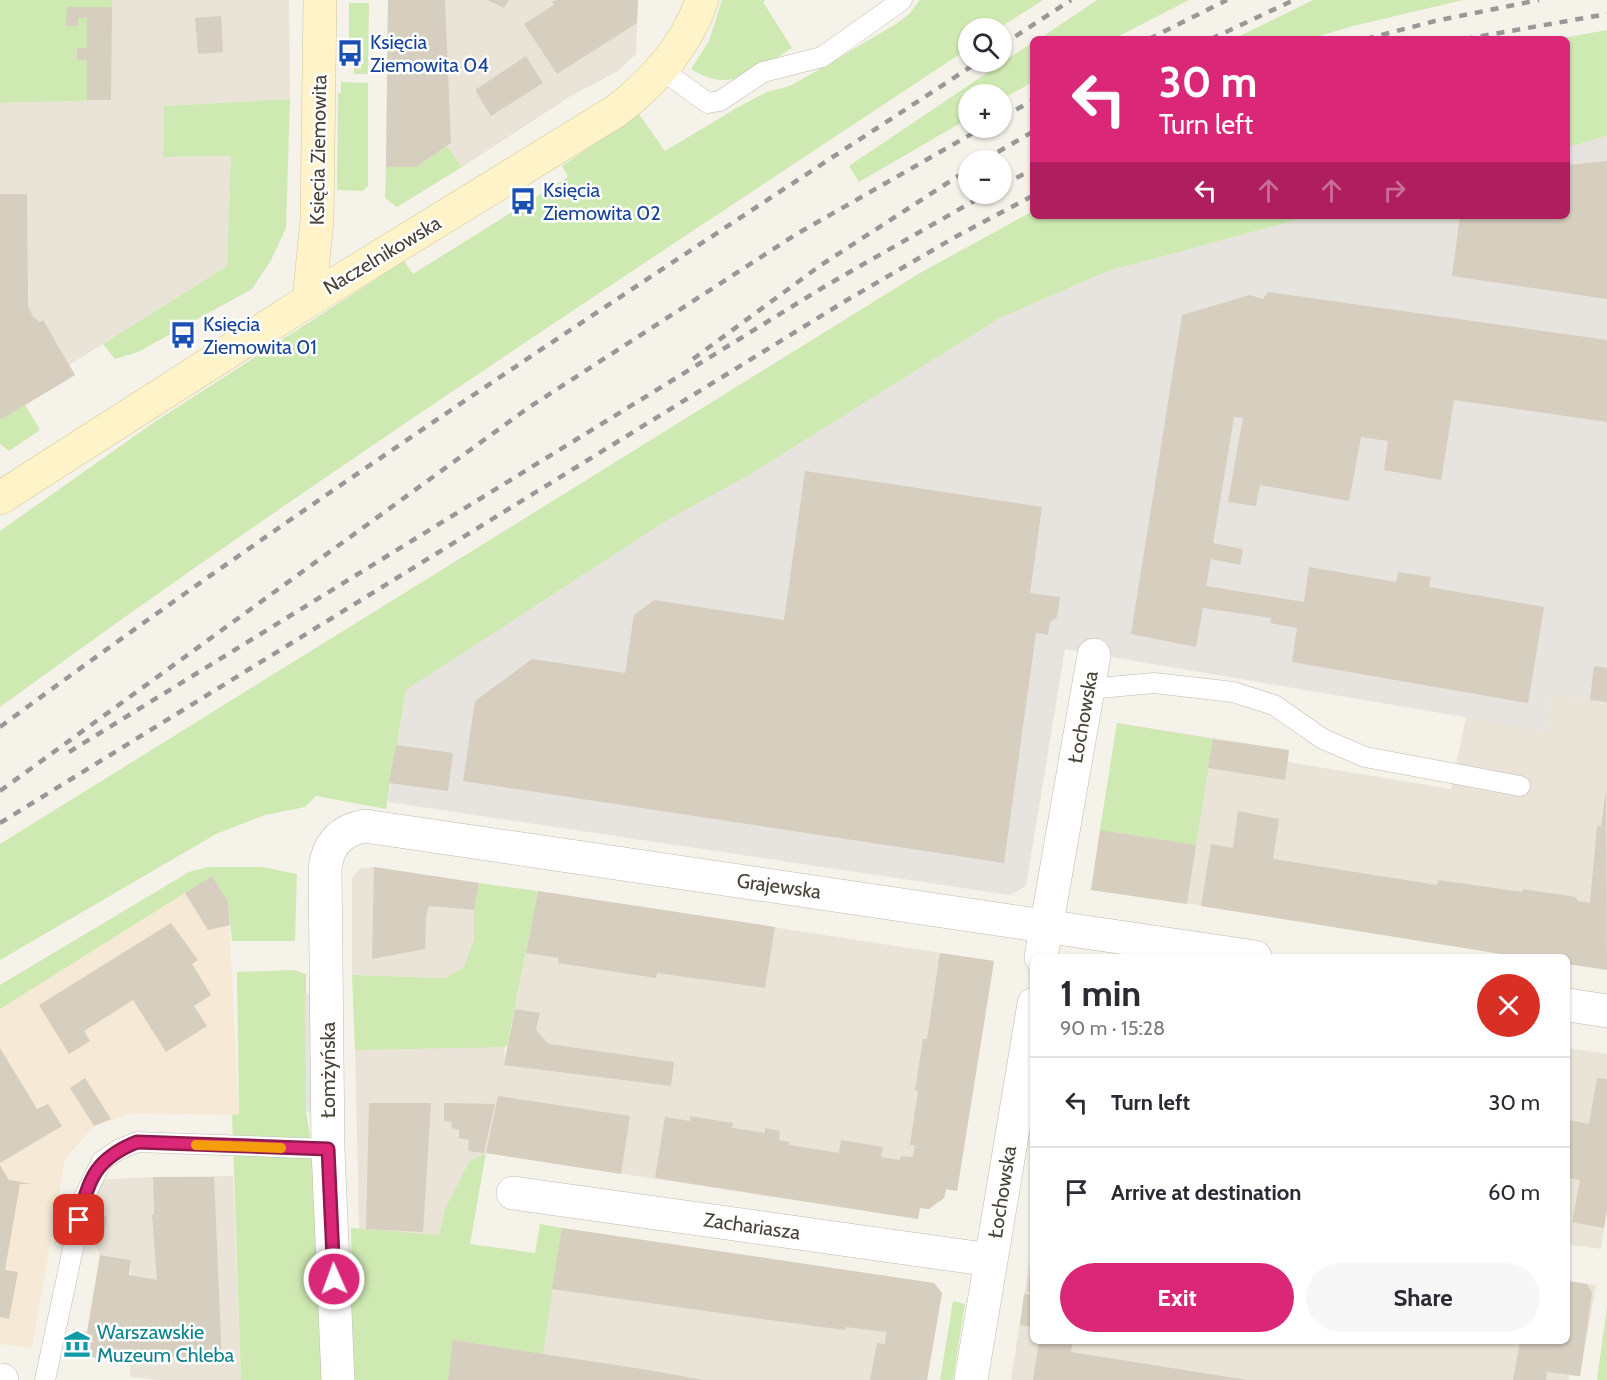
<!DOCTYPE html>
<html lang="en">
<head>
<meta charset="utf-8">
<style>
	body { margin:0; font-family:Cabin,sans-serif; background:#f7f7f7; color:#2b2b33; height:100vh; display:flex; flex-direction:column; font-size:22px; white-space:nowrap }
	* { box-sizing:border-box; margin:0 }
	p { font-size:20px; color:#7c7c81 }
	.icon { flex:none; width:33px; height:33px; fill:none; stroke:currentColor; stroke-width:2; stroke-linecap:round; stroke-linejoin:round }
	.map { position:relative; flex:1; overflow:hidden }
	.sheet { position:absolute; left:1030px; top:954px; width:540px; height:390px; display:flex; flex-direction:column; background:#fff; border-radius:9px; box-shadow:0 2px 4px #0004 }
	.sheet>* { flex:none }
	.guide { position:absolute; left:1030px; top:36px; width:540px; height:183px; border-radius:9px; box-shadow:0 2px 4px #0004; background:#db2777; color:#fff; overflow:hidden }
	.fabs { position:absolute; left:958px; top:18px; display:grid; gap:12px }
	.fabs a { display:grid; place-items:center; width:54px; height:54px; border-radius:50%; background:#fff; box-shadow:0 2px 4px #0004; font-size:30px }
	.pin { position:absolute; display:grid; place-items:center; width:51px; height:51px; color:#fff; margin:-26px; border-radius:12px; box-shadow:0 3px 9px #0006 }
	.me { position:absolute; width:66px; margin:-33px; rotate:358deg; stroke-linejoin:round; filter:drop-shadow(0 0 4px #0008) }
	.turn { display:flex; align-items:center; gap:21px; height:126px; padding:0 30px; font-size:27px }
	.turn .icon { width:78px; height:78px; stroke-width:2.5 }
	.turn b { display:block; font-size:42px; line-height:51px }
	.lanes { display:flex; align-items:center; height:57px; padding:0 30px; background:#0003; justify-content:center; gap:30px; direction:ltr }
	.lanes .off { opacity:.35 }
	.round { display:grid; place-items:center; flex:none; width:63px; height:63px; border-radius:32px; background:#f7f7f7 }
	.overview { display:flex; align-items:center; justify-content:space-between; height:102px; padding:0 30px }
	h1 { font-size:36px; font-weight:800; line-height:45px }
	.action { display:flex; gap:12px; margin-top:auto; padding:12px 30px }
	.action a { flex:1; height:69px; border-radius:36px; background:#db2777; color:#fff; font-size:24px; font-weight:800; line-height:69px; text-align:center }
	.action a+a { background:#f7f7f7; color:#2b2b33 }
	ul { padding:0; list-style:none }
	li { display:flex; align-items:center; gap:18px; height:90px; padding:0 30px; border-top:2px solid #e1e1e2 }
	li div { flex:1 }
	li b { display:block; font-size:22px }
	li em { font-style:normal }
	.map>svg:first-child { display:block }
</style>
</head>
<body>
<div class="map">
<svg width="1607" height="1380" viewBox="0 0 1607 1380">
	<rect width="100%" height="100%" fill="#f5f2e9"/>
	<path fill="#e9e4d7" d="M112,0H289L290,99L164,106L163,157L231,156L227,266L69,365L75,375L0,420V103L111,100Z
		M388,0H638L636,54L618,71L571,96L462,167L447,146L416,167H386Z
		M1552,694L1607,702V970L1568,964V957L1091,890L1117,723L1289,750L1288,762L1451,789L1466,717L1546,731Z
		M374,867L479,883L474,910V939L464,967L445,978L352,975V878L361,868Z
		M538,891L994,961L957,1191L946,1189L944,1198L929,1209L920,1208L918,1219L486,1153L469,1163L445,1209L439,1235L362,1231L359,1227L355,1050L504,1044L505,1060Z
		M1568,1048L1607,1054V1210L1601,1249L1568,1244Z
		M233,1176L241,1380H158L130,1377L131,1260L100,1255L89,1232L99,1180L152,1177Z
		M562,1228L934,1283L942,1293L927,1380H448L453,1340L543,1353Z
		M1033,1238L1034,1341H1568V1281L1596,1285L1580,1376L1570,1375L1569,1380H1011Z"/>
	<path fill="#f6e9d5" d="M212,876L228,901L239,1115L132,1113L94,1126L65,1159L32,1348L0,1344V1009Z"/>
	<path fill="#e7e3de" d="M1607,136V702L1552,694L1546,731L1065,649L1026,886L1010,895L388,802L406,690L669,519L751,474L1000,318L1108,271L1312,216H1568V147Z"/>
	<path fill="#cfe9b2" d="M0,0H112L111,100L0,103Z
		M722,0H765L763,2L792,48C756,70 732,95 691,69L709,41Z
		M920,0H1043L999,28H969V48C644,264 315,477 0,707V531L156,421L404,261L413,274L568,177L562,166L639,114L665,151L740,106L767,92L790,86L813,73L896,24L909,14Z
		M1097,0H1189L1113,39H1039Z
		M1313,0H1463L1353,26L1309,39H1234Z
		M349,3H369L368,74H354V41H349Z
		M1607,30V136L1568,147V39H1558Z
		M1033,42V82L1002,99V94H969V118L859,182L849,166Z
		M341,82L368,83V186L363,191L337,190L338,93H341Z
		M290,99L286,228L271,260L252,289L138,352L115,359L103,344L227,266L231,156L163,157L164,106Z
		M447,146L462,167L397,207L385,198L386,167H416Z
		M1033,211L1034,216H1312L1108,271L1000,318L751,474L669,519L406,690L386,809L316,796L305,807L265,815L216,834L0,960V844L920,273Z
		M25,405L40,430L9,451L0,444V420Z
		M1117,723L1213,739L1196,845L1100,830Z
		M209,867H263L297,874L295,941H232L228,901L212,876L0,1009V985L189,872Z
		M479,883L538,891L507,1047L355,1050L352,975L445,978L464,967L474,939V910Z
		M294,970L306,974V1112L316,1172L324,1380H241L232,1115L239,1114L237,972Z
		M486,1153L470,1244L535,1253L540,1224L562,1228L543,1354L454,1340L448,1380H353L351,1228L439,1235L445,1209L469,1162Z
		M953,1301L965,1304L953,1380H940Z
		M1607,1306V1380H1597Z"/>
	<path fill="#e6e4e1" d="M305,993H318L319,1111L306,1112Z"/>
	<path fill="#d6cebe" d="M388,0H445L451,143L416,167H386Z
		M487,0H509L504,8Z
		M556,0H638L637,23L557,74L524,24L554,5L552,2Z
		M67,7H112L111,100H87V60H77V48H87V18H78V26H66Z
		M221,16L223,52L198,54L195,18Z
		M526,56L543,83L491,116L475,90Z
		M1607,161V299L1452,276L1460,216H1568V165Z
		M0,194H27L28,306L33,317L40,322L43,320L75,375L0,420Z
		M1268,292L1607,340V422L1454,400L1441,480L1384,470L1388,441L1361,437L1349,501L1260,485L1256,506L1228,502L1243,418L1234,417L1213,543L1243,549L1240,565L1211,559L1206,586L1304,602L1309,567L1396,582L1398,572L1431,577L1429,587L1544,607L1528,703L1292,662L1297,628L1270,623L1271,618L1203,608L1196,647L1131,634L1182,315L1250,295L1263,299Z
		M805,471L1042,507L1030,593L1060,597L1057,617L1050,622L1048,635L1036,633L1004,863L463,781L475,701L532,659L625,673L634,615L654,600L784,620Z
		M1594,666L1607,668V702L1590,700Z
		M1213,739L1289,750L1285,780L1208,768Z
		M396,745L453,753L448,791L389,783Z
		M1606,790L1607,970L1568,964V957H1520L1201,906L1211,844L1233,848L1238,811L1279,819L1273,859L1437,885L1438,880L1522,892L1523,889L1576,897L1578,901L1590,903L1597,827L1601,826Z
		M1100,830L1196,845L1187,904L1091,890Z
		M374,867L479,883L474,910L431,906L428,907L426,920L425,949L372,959Z
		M212,876L228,901L230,925L208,930L185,893Z
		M538,891L775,927L765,988L657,973L656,978L558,963L559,958L526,953Z
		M171,923L198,960L192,964L211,995L194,1006L207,1026L166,1052L133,1000L84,1031L90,1041L69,1054L39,1005Z
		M940,953L994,961L957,1191L946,1189L944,1198L929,1209L920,1208L918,1219L655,1178L665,1117L690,1121V1116L733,1123L732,1128L765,1133V1128L780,1131L779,1140L789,1142V1145L839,1153L841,1140L883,1147L881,1157L900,1160L901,1156L913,1157L915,1145H910L918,1091H915L923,1039H927Z
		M515,1009L540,1013L536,1030L549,1044L674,1062L671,1086L504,1065Z
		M0,1048L37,1109L48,1104L62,1126L0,1163Z
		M85,1078L111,1119L94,1126L70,1088Z
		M1597,1078L1607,1079V1210L1604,1228L1572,1222L1580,1180L1568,1178V1120L1589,1124Z
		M498,1096L630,1116L621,1174L486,1153Z
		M369,1103H431L423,1232L366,1229Z
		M444,1103L495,1104L484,1153L468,1151L469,1140L459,1138V1130L451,1128L452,1122L444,1121Z
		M0,1165L9,1180L32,1184H20L5,1270L18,1272L9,1319L0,1317Z
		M153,1177H214L222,1362L193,1363L192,1357L105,1359L66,1354L73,1329L87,1332L100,1255L131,1260L129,1275L157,1280L152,1215H154Z
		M92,1214L107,1217L104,1234L89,1232Z
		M562,1228L934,1283L942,1293L927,1380H870L877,1343L885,1344L886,1332L846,1327L845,1330L762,1319L552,1289Z
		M1032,1261H1034V1292L1028,1291Z
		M1568,1281L1587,1284L1592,1293L1580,1376L1547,1372L1546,1380H1513L1520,1341H1568Z
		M1024,1294L1034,1296V1327L1020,1325Z
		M453,1340L648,1370L704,1380H448Z
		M1039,1341H1073L1071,1352L1247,1380H1033Z"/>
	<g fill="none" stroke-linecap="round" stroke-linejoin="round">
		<defs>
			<path id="lane" d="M662,70L708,103L720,101L763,72L822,57L902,0
				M1088,689L1154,683L1233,692L1274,705L1323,739L1365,757L1520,786
				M45,1380L84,1197L102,1161L118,1150L137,1142L328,1149"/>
			<path id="street" d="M1041,957L1094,655
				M1568,1005L1607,1011
				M513,1193L991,1260
				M0,1380H2
				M338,1380L328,1149L325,868C328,844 341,830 365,826L1255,957
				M971,1380L1034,1004"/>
			<path id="secondary" d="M309,300L317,220L320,0
				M0,498L309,300L616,111C654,82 686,47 702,0"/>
		</defs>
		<use href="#lane" stroke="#c0baac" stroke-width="21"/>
		<use href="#street" stroke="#c0baac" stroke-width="34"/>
		<use href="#secondary" stroke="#d5c699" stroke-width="34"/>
		<use href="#lane" stroke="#fff" stroke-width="20"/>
		<use href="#street" stroke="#fff" stroke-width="33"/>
		<use href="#secondary" stroke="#fff3c9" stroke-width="33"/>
		<path stroke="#989898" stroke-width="4.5" stroke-dasharray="8 8" stroke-linecap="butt" d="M1149,39L1227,0
			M1211,39L1294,0
			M1366,39L1435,21L1539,0
			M1465,39L1607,14
			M1002,45L1071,0
			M1002,117L1034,100
			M984,160L1034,131
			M1002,185L1034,169
			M693,359L821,265L969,169
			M0,727C317,493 648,278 978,62
			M69,752L827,285L986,194
			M0,791L528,408L795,235L982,128
			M0,823L847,300L957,236L1034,195"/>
	</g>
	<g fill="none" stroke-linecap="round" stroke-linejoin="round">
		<defs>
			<path id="route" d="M79,1220C88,1178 97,1158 137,1142L328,1149L334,1279"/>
		</defs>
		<use href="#route" stroke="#8e194d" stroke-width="15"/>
		<use href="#route" stroke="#db2777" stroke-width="10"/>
		<path stroke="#f59e0b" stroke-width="10" d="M196,1145L281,1148"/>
	</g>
	<defs>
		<symbol id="bus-bare" viewBox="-9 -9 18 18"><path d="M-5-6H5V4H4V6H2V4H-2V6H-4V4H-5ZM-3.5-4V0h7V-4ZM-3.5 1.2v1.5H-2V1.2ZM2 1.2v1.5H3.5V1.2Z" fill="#1a4fb4" stroke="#fff" stroke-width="2.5" paint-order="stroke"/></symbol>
		<symbol id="museum-bare" viewBox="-9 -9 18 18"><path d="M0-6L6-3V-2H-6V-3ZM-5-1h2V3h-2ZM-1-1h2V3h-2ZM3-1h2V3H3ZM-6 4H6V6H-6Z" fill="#0f9aa8" stroke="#fff" stroke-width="2.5" paint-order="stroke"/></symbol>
	</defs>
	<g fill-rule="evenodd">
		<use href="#bus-bare" x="331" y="34" width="38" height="38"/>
		<use href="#bus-bare" x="504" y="182" width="38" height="38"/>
		<use href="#bus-bare" x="164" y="316" width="38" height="38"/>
		<use href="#museum-bare" x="58" y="1325" width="38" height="38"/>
	</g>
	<g text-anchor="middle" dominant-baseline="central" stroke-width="5" stroke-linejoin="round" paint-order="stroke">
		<g font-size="20" fill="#164399" stroke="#fff" text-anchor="start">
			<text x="370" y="42">Księcia<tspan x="370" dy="23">Ziemowita 04</tspan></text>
			<text x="543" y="190">Księcia<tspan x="543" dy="23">Ziemowita 02</tspan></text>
			<text x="203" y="324">Księcia<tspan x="203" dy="23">Ziemowita 01</tspan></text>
		</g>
		<g font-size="20" fill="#494237" stroke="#fff">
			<text transform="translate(318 150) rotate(-89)">Księcia Ziemowita</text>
			<text transform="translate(382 255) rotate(-31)">Naczelnikowska</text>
			<text transform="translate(1083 717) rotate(-80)">Łochowska</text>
			<text transform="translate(779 886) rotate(8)">Grajewska</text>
			<text transform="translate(328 1070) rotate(-90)">Łomżyńska</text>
			<text transform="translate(1002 1192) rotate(-81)">Łochowska</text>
			<text transform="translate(752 1226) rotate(8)">Zachariasza</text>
		</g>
		<g font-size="20" fill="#0d838f" stroke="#fff" text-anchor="start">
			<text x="97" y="1332">Warszawskie<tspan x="97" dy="23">Muzeum Chleba</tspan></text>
		</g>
	</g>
</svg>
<div class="fabs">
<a><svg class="icon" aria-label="search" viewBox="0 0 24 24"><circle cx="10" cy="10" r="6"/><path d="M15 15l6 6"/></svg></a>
<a>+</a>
<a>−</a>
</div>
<div class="pin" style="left:79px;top:1220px;background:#d93025"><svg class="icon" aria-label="arrive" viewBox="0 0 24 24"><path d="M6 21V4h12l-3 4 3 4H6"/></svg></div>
<svg class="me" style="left:334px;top:1279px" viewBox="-20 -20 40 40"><circle r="17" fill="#db2777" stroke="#fff" stroke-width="3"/><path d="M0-11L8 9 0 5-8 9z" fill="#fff"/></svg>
<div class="guide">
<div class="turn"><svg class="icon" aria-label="left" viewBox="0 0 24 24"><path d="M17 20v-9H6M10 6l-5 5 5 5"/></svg><div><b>30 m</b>Turn left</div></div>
<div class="lanes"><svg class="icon" aria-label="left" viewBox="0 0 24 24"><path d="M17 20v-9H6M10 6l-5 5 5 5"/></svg><svg class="icon off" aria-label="ahead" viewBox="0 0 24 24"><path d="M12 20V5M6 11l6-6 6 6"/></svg><svg class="icon off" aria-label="ahead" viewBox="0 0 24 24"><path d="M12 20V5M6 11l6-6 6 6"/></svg><svg class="icon off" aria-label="right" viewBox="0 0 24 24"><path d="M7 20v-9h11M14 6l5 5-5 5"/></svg></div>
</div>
<section class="sheet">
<div class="overview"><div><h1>1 min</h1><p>90 m · 15:28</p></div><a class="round" style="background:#d93025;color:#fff"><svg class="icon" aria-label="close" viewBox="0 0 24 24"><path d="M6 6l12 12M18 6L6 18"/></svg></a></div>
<ul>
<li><svg class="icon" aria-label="left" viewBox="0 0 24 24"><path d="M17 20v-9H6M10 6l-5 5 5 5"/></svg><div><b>Turn left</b></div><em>30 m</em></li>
<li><svg class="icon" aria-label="arrive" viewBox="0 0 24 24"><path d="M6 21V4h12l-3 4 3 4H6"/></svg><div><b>Arrive at destination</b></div><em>60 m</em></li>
</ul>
<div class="action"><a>Exit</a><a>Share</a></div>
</section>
</div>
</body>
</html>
